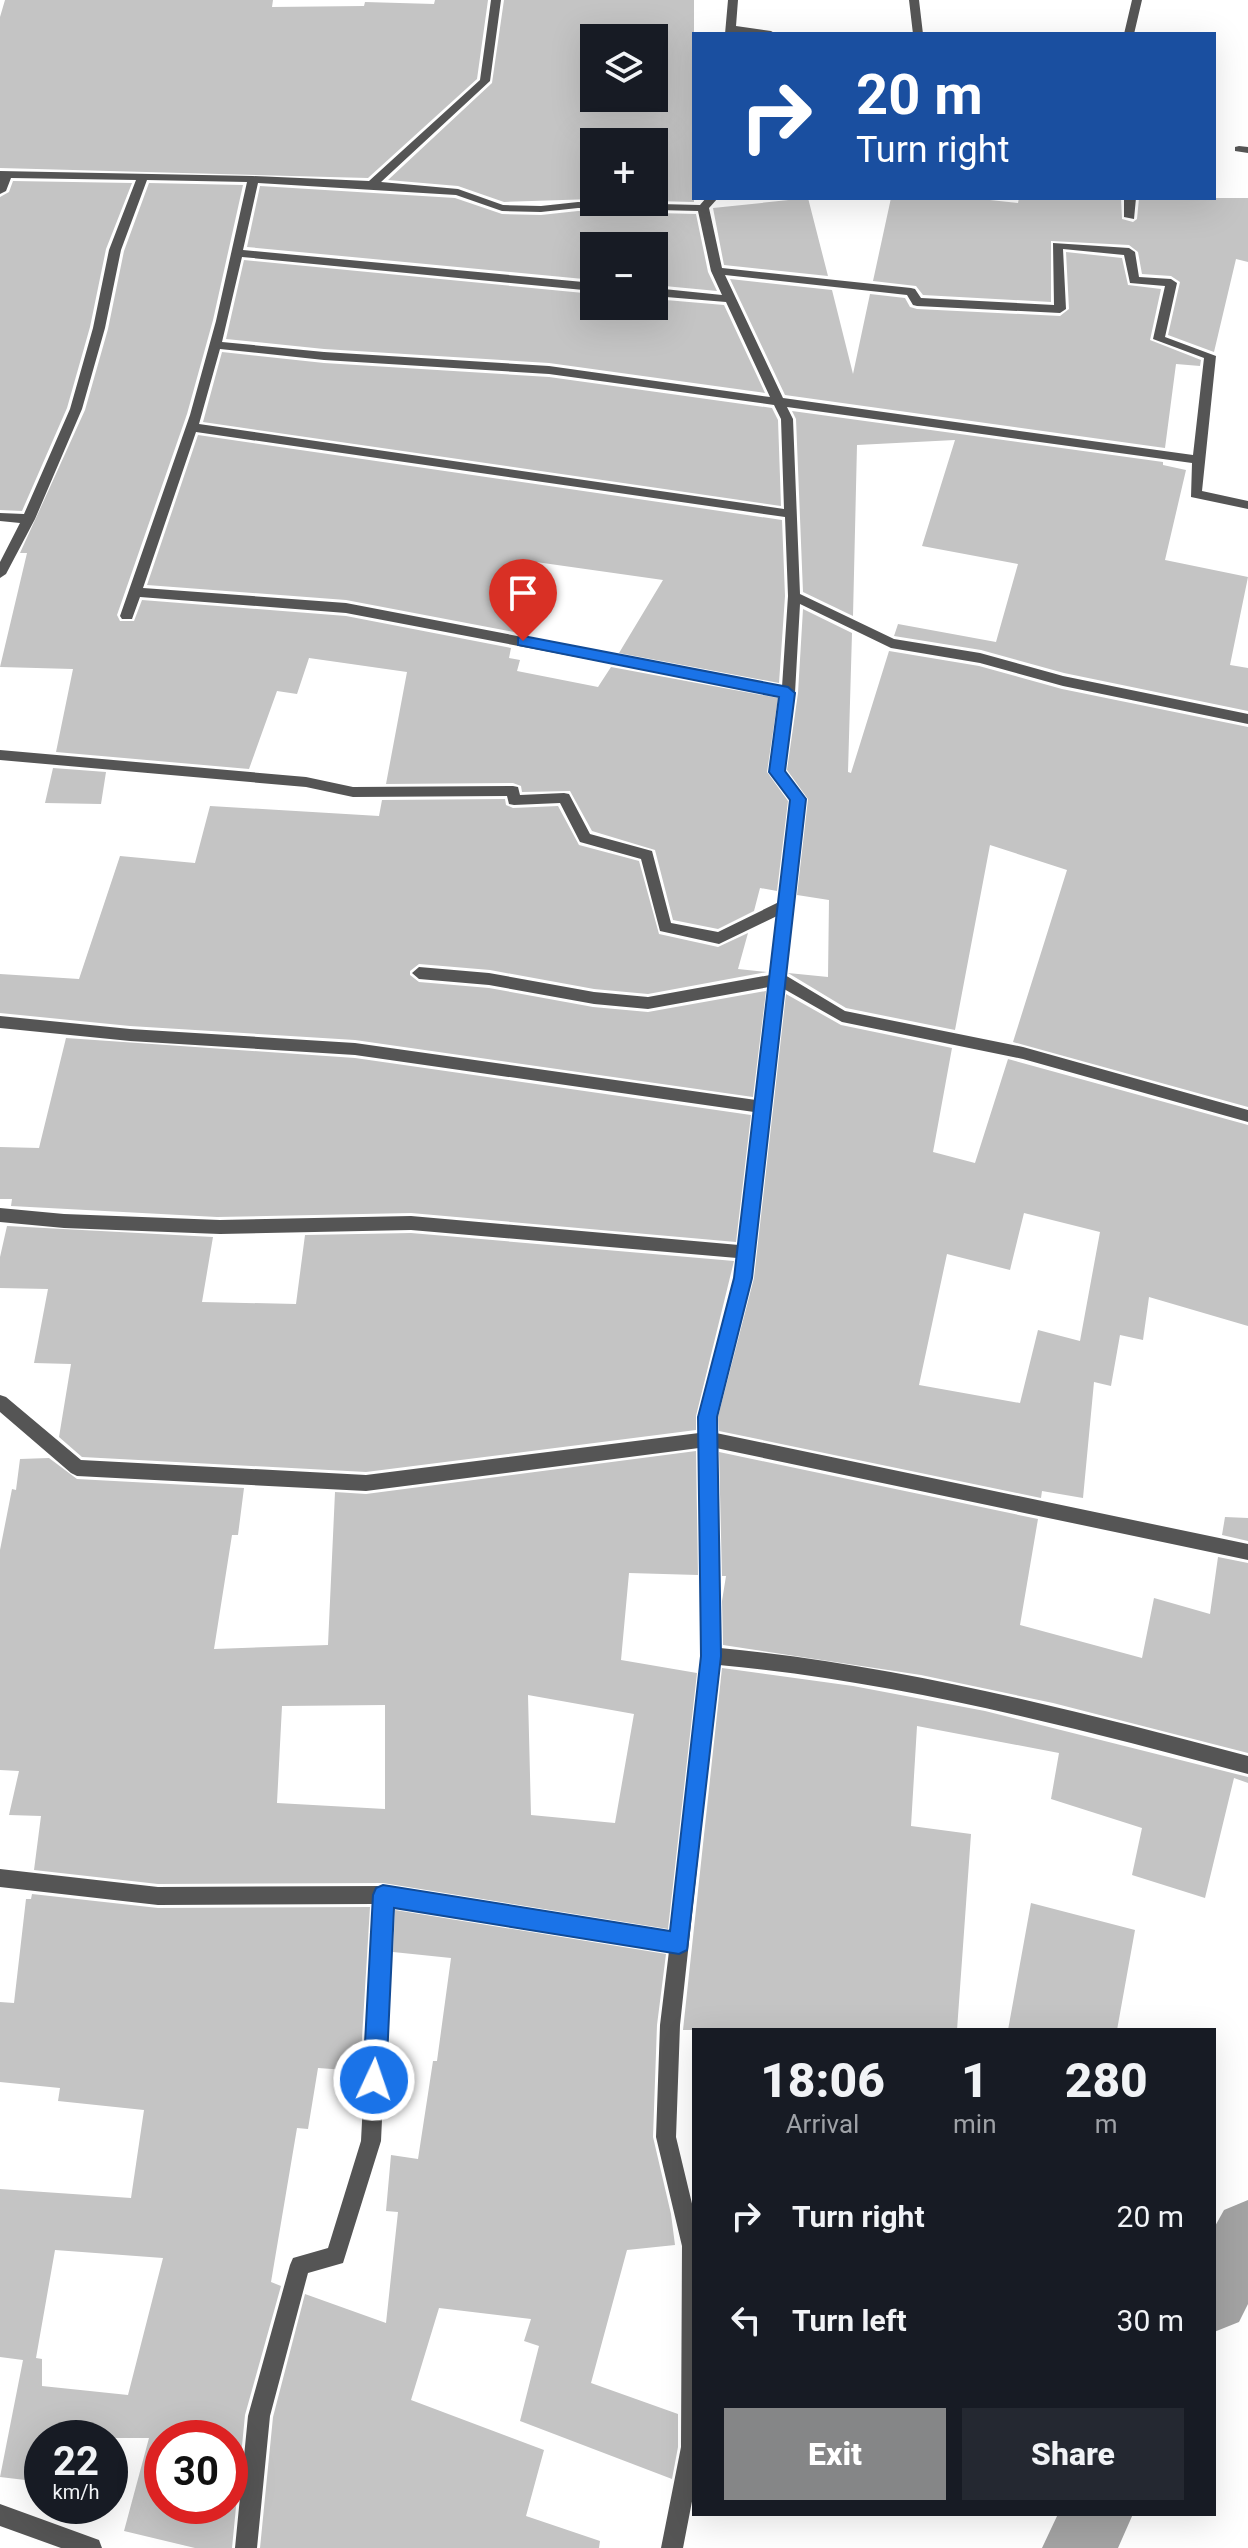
<!DOCTYPE html>
<html lang="en">
<head>
<meta charset="utf-8">
<style>
	body { margin:0; font-family:Roboto,sans-serif; background:#242831; color:#f1f3f6; height:100vh; display:flex; flex-direction:column; font-size:30px; white-space:nowrap }
	* { box-sizing:border-box; margin:0 }
	p { font-size:26px; color:#9ea1a6 }
	.icon { flex:none; width:44px; height:44px; fill:none; stroke:currentColor; stroke-width:2; stroke-linecap:round; stroke-linejoin:round }
	.map { position:relative; flex:1; overflow:hidden }
	.panel { position:absolute; left:692px; top:2028px; width:524px; height:488px; display:flex; flex-direction:column; background:#171b24; border-radius:0px; box-shadow:0 8px 32px #0002 }
	.panel>* { flex:none }
	.top-card { position:absolute; left:692px; top:32px; width:524px; height:168px; border-radius:0px; box-shadow:0 8px 32px #0002; background:#1a4fa0; color:#fff; overflow:hidden }
	.controls { position:absolute; left:580px; top:24px; display:grid; gap:16px }
	.controls a { display:grid; place-items:center; width:88px; height:88px; border-radius:0px; background:#171b24; box-shadow:0 8px 32px #0002; font-size:40px }
	.speed { position:absolute; left:24px; top:2420px; display:flex; gap:16px; font-size:40px; font-weight:700; text-align:center }
	.speed>* { display:grid; place-content:center; width:104px; height:104px; border-radius:50%; background:#171b24; box-shadow:0 8px 32px #0002; line-height:1 }
	.speed small { font-size:20px; font-weight:400 }
	.speed .limit { border:12px solid #d22; background:#fff; color:#111 }
	.pin { position:absolute; display:grid; place-items:center; width:68px; height:68px; color:#fff; margin:-82px -34px; border-radius:50% 50% 50% 0; rotate:-45deg; box-shadow:0 0 8px #0007 }
	.pin .icon { rotate:45deg }
	.me { position:absolute; width:88px; margin:-44px; rotate:3deg; stroke-linejoin:round; filter:drop-shadow(0 0 6px #0008) }
	.turn { display:flex; align-items:center; gap:28px; height:168px; padding:0 32px; font-size:36px }
	.turn .icon { width:104px; height:104px; stroke-width:2.5 }
	.turn b { display:block; font-size:56px; line-height:68px }
	.eta { display:flex; justify-content:space-evenly; align-items:center; height:136px; text-align:center }
	.eta b { font-size:48px; font-weight:800; line-height:56px }
	.button { display:flex; gap:16px; margin-top:auto; padding:16px 32px }
	.button a { flex:1; height:92px; border-radius:0px; background:#858687; color:#fff; font-size:32px; font-weight:800; line-height:92px; text-align:center }
	.button a+a { background:#242831; color:#f1f3f6 }
	ul { padding:0; list-style:none }
	li { display:flex; align-items:center; gap:24px; height:104px; padding:0 32px }
	li div { flex:1 }
	li b { display:block; font-size:30px }
	li em { font-style:normal }
	.map>svg:first-child { display:block }
</style>
</head>
<body>
<div class="map">
<svg width="1248" height="2548" viewBox="0 0 1248 2548">
	<rect width="100%" height="100%" fill="#fff"/>
	<g fill="none" stroke-linecap="round" stroke-linejoin="round">
		<path fill="#a3a3a3" fill-rule="evenodd" d="M1248,2200V2304L1239,2322L1214,2332V2228L1224,2210Z
			M1058,2514H1133L1118,2548H1042Z"/>
	</g>
	<path fill="#c4c4c4" fill-rule="evenodd" d="M5,0H273L272,7L364,6L365,2L434,4L435,0H488L477,79L368,178L0,168V17Z
		M504,0H694V202L654,201V142H594V199L504,202L458,186L388,180L492,83ZM594,38H654V98H594Z
		M13,181L132,183L106,249L90,327L67,408L22,511L0,510V197L9,192Z
		M149,183L243,185L213,320L187,414L117,615L120,621H134L142,600L346,616L511,648L509,658L520,660L517,671L598,687L611,667L778,698L767,772L788,801L777,891L760,888L754,911L718,929L673,920L655,850L592,831L570,791L522,792L521,786L513,783L386,784L407,672L309,658L297,694L277,691L249,769L56,752L73,669L0,667L27,553H20L85,410L108,329L124,251Z
		M260,186L455,198L502,214L541,215L578,211L696,214L708,272L717,291L654,285V246H594V280L247,247Z
		M808,198L828,276L724,265L713,208Z
		M891,198H971L1018,203L1019,198H1121L1122,219L1133,222L1137,219L1139,198H1248V262L1236,259L1214,352L1168,335L1180,282L1171,276L1142,274L1138,252L1129,245L1051,241V302L923,295L916,286L873,281Z
		M1066,252L1122,258L1128,285L1161,289L1150,340L1201,360L1200,366L1176,364L1165,448L785,395L730,279L832,290L853,374L870,294L905,298L910,307L917,309L1060,316L1069,309Z
		M244,260L594,294V306H654V299L724,305L765,393L549,363L324,349L226,339Z
		M222,352L324,363L549,377L772,408L778,420L781,506L203,422Z
		M792,411L1163,462V465L1186,470L1165,560L1248,577L1230,665L1248,668V711L1064,673L981,650L894,636L898,624L996,642L1018,564L922,546L955,440L857,445L853,616L803,592L796,419Z
		M198,435L782,520L785,596L779,683L619,653L663,580L529,561L514,632L346,600L147,585Z
		M803,609L852,633L848,772L851,773L889,651L979,666L1062,689L1248,727V1107L1013,1042L1067,870L990,845L955,1030L846,1008L788,973L828,977L829,900L797,895L808,799L787,770L798,693Z
		M53,768L106,772L101,804L45,803Z
		M505,799L506,805L513,808L558,806L579,845L639,861L659,934L718,947L748,933L738,969L767,972L648,994L594,989L490,970L419,964L410,971V975L419,982L489,988L593,1007L648,1012L766,991L753,1097L355,1040L130,1026L0,1013V974L79,979L120,856L195,863L210,806L379,816L382,800Z
		M786,994L841,1025L952,1048L933,1152L975,1163L1008,1059L1248,1125V1326L1149,1297L1143,1340L1120,1335L1111,1386L1094,1382L1083,1498L1042,1491L1041,1498L719,1431L718,1417L754,1278ZM1024,1213L1100,1232L1080,1341L1038,1330L1020,1403L919,1385L947,1254L1010,1270Z
		M66,1038L355,1058L751,1115L736,1242L411,1213L217,1217L11,1206L12,1199H0V1147L39,1148Z
		M7,1226L213,1237L202,1302L296,1304L305,1235L411,1233L734,1261L696,1416V1430L366,1472L82,1457L59,1437L71,1364L34,1363L48,1289L0,1288V1257Z
		M696,1451L698,1575L629,1573L621,1660L697,1673L668,1929L383,1883L158,1884L34,1870L41,1816L9,1815L19,1771L0,1770V1550L12,1489L16,1490L20,1459L49,1458L77,1479L244,1488L238,1535H232L214,1649L328,1645L335,1492L366,1494ZM528,1695L634,1714L615,1823L531,1815ZM385,1705V1809L277,1803L282,1706Z
		M719,1452L1038,1519L1020,1625L1142,1658L1154,1598L1210,1614L1218,1557L1248,1563V1753L1053,1703L921,1675L723,1645L722,1601L726,1576H722Z
		M1225,1517L1248,1518V1541L1222,1535Z
		M722,1668L853,1686L985,1711L1248,1777V1783L1234,1778L1205,1898L1132,1875L1142,1828L1051,1799L1059,1753L917,1726L911,1826L971,1834L957,2030H683Z
		M32,1894L158,1908L370,1907L360,2071L318,2068L308,2129L297,2128L271,2282L281,2286L245,2415L232,2548H195L124,2531L149,2438H42V2482L0,2477L23,2360L0,2357V2189L131,2198L144,2110L58,2101L60,2088L0,2082V2002L14,2003L26,1899H31ZM55,2250L163,2258L128,2395L42,2386V2359L36,2358ZM162,2438H230V2506H162Z
		M1031,1903L1135,1930L1117,2030H1008Z
		M395,1910L666,1954L657,2025L653,2137L671,2214L675,2245L627,2250L591,2383L678,2414V2447L672,2479L520,2421L539,2346L524,2341L531,2319L439,2308L411,2400L544,2450L526,2516L600,2541L599,2548H260L273,2417L305,2294L386,2323L398,2212L386,2211L391,2155L418,2159L433,2061H437L451,1958L393,1952Z"/>
	<g fill="none" stroke-linecap="round" stroke-linejoin="round">
		<path fill="#555" fill-rule="evenodd" d="M491,0H501L490,81L381,182L458,189L503,205L541,206L578,202L700,205L706,198H718L709,208L722,268L911,288L915,289L921,298L1054,305L1053,243L1129,248L1135,252L1139,277L1171,279L1177,283L1165,337L1216,356L1202,491L1248,501V509L1191,497L1192,463L787,407L793,419L800,594L894,639L980,653L1063,676L1248,714V724L1063,686L980,663L891,648L800,604L795,693L784,771L805,799L785,975L845,1011L1023,1047L1248,1110V1122L1023,1059L842,1022L784,989L751,1278L715,1417L716,1433L1248,1544V1560L716,1448L720,1648C900,1665 1074,1710 1248,1756V1774C1073,1727 900,1682 719,1665L680,2025L676,2137L694,2212V2491L683,2548H661L681,2447L682,2246L656,2137L660,2025L669,1951L392,1906L381,2141L343,2263L308,2273L270,2416L257,2548H235L248,2416L290,2265L293,2258L328,2248L361,2141L373,1904L158,1905L0,1887V1869L158,1887L383,1886L671,1932L702,1656L699,1448L366,1491L77,1476L71,1473L0,1412V1395L6,1397L81,1460L366,1475L699,1433V1417L735,1278L737,1258L411,1230L220,1234L64,1228L0,1222V1208L64,1214L220,1220L411,1216L739,1245L754,1112L355,1055L130,1041L0,1028V1016L130,1029L355,1043L756,1100L769,987L648,1009L594,1004L489,985L419,979L412,973L419,967L489,973L594,992L648,997L770,975L777,916L719,944L660,931L641,859L580,842L560,803L514,805L509,804L507,796L353,797L306,787L0,760V750L306,777L353,787L513,786L518,787L520,795L564,793L569,794L590,834L652,851L671,923L718,932L779,902L791,800L770,772L781,696L346,613L140,597L132,619H122L120,616L190,415L216,321L247,182L147,180L121,250L105,328L82,409L35,519L6,574L0,578V562L20,523L0,521V513L24,514L70,409L93,328L109,250L136,180L11,178L6,191L0,194V171L253,176L369,181L480,80ZM258,183L456,195L502,211L541,212L578,208L698,211L711,271L722,295L654,288V296L726,302L770,397L549,366L324,352L222,342L242,257L594,291V283L243,250ZM1063,249L1124,255L1130,283L1165,286L1153,339L1204,358L1193,455L783,398L725,275L907,295L913,305L917,306L1060,313L1066,309ZM220,349L324,360L549,374L774,405L781,419L784,509L199,424ZM196,432L785,517L788,596L782,687L346,603L143,588Z
			M728,0H738L736,26L771,31L776,34L735,32V34H725Z
			M909,0H919L923,34H913Z
			M1132,0H1142L1134,34H1124Z
			M1239,146L1248,147V153L1235,151V147Z
			M1124,198H1136L1134,219L1124,217Z
			M0,2504L99,2540L102,2548H61L0,2526Z"/>
	</g>
	<path fill="#1a73e8" stroke="#114b97" stroke-width="2" d="M523,636L788,687L795,693L785,771L806,799L752,1278L717,1417L721,1656L687,1950L679,1954L394,1908L386,2080L382,2087L374,2091L367,2087L363,2080L373,1895L376,1888L383,1885L670,1931L701,1656L698,1417L734,1278L790,800L769,772L779,697L518,645V638Z"/>
</svg>
<div class="controls">
<a><svg class="icon" aria-label="layers" viewBox="0 0 24 24"><path d="M12 4l9 5-9 5-9-5zM3 14l9 5 9-5"/></svg></a>
<a>+</a>
<a>−</a>
</div>
<div class="speed"><div>22<small>km/h</small></div><div class="limit">30</div></div>
<div class="pin" style="left:523px;top:641px;background:#d93025"><svg class="icon" aria-label="arrive" viewBox="0 0 24 24"><path d="M6 21V4h12l-3 4 3 4H6"/></svg></div>
<svg class="me" style="left:374px;top:2080px" viewBox="-20 -20 40 40"><circle r="17" fill="#1a73e8" stroke="#fff" stroke-width="3"/><path d="M0-11L8 9 0 5-8 9z" fill="#fff"/></svg>
<div class="top-card">
<div class="turn"><svg class="icon" aria-label="right" viewBox="0 0 24 24"><path d="M7 20v-9h11M14 6l5 5-5 5"/></svg><div><b>20 m</b>Turn right</div></div>
</div>
<section class="panel">
<div class="eta">
<div><b>18:06</b><p>Arrival</p></div>
<div><b>1</b><p>min</p></div>
<div><b>280</b><p>m</p></div>
</div>
<ul>
<li><svg class="icon" aria-label="right" viewBox="0 0 24 24"><path d="M7 20v-9h11M14 6l5 5-5 5"/></svg><div><b>Turn right</b></div><em>20 m</em></li>
<li><svg class="icon" aria-label="left" viewBox="0 0 24 24"><path d="M17 20v-9H6M10 6l-5 5 5 5"/></svg><div><b>Turn left</b></div><em>30 m</em></li>
</ul>
<div class="button"><a>Exit</a><a>Share</a></div>
</section>
</div>
</body>
</html>
